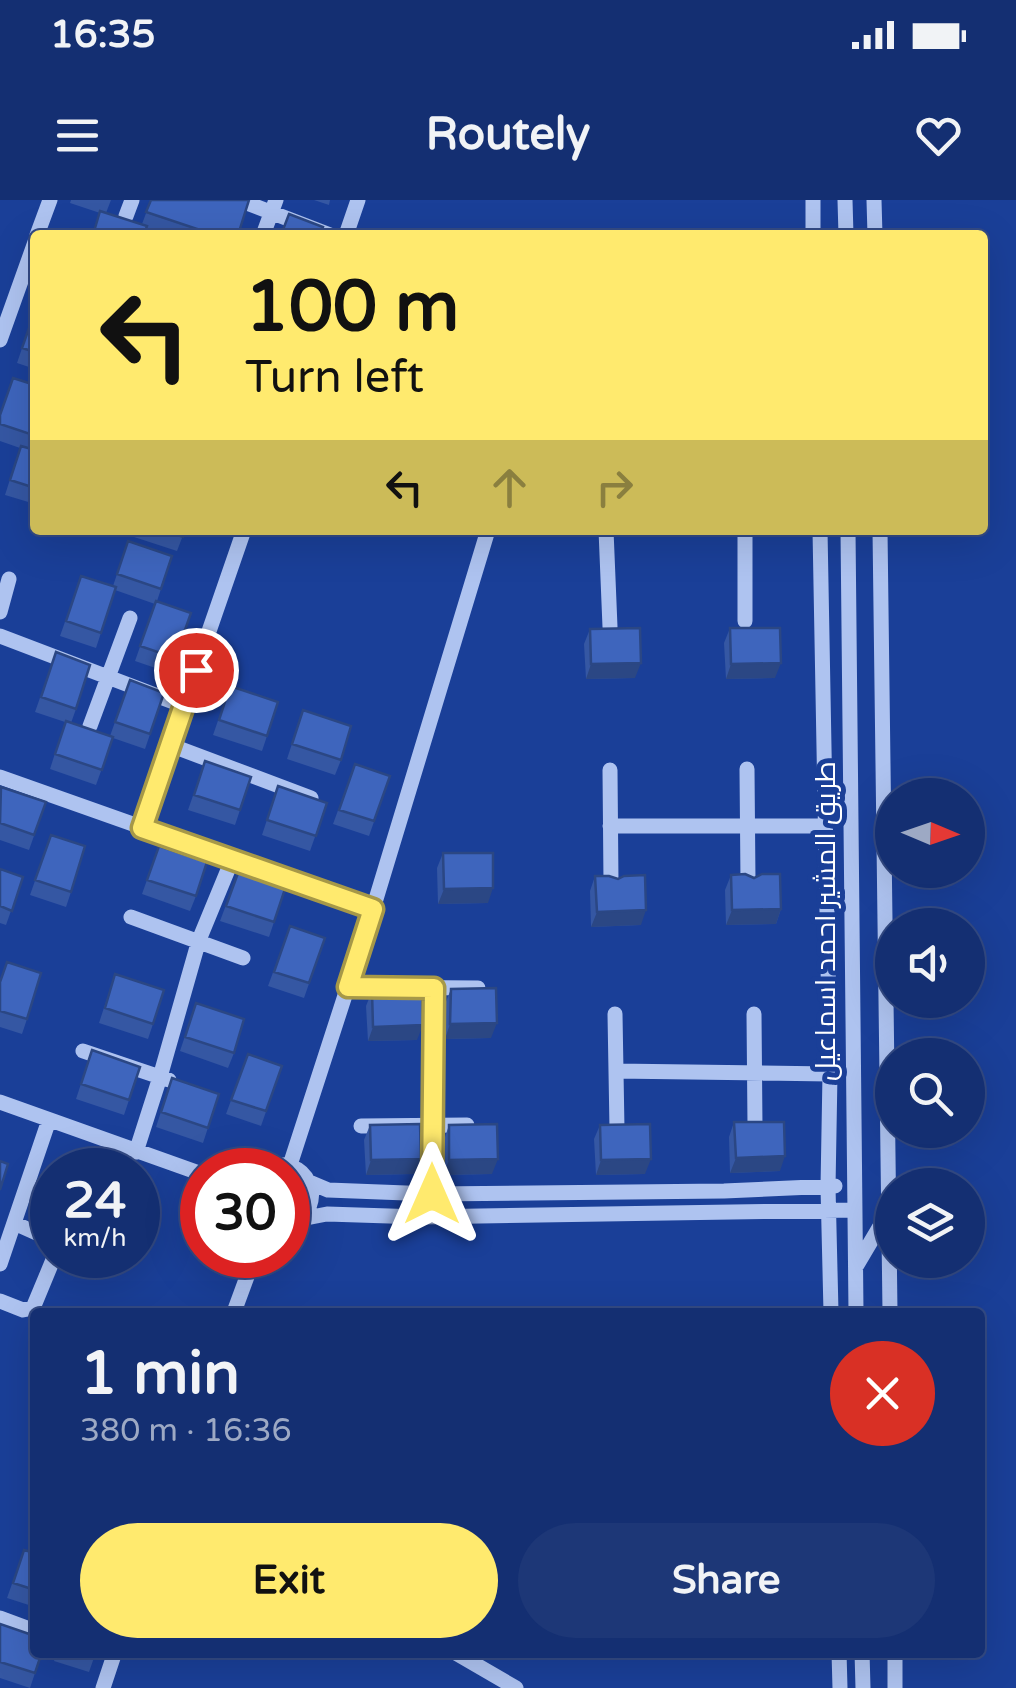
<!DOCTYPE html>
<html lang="en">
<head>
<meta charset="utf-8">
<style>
	body { margin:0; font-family:"Varela Round",Cairo,sans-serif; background:#1d3777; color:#f1f3f6; height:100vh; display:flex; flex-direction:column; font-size:38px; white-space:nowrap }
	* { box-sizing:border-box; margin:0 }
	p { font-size:32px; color:#9da9c4 }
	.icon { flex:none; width:55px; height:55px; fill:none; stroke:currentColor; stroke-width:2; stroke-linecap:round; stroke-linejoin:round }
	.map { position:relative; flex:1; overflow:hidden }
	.sheet { position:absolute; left:30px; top:1108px; width:955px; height:350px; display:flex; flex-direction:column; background:#142f72; border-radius:10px; box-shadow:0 10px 40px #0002,0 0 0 2px #334a84 }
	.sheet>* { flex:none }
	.top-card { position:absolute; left:30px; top:30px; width:958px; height:305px; border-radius:10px; box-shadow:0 10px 40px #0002,0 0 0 2px #334a84; background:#ffea6e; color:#111; overflow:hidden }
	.needle { width:65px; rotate:92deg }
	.fabs { position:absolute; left:875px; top:578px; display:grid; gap:20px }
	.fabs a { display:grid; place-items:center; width:110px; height:110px; border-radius:50%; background:#142f72; box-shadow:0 10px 40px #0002,0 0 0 2px #334a84; font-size:50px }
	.speed { position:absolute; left:30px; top:948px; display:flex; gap:20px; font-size:50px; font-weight:700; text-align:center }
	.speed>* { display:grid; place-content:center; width:130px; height:130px; border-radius:50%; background:#142f72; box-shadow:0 10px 40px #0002,0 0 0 2px #334a84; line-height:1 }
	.speed small { font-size:25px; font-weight:400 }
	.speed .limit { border:15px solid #d22; background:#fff; color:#111 }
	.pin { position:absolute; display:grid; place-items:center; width:85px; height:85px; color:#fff; margin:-42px; border:5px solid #fff; border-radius:50%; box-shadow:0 2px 10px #0007 }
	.me { position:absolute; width:110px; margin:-55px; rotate:0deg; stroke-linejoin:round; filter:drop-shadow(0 0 8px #0008) }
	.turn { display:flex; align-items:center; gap:35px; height:210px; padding:0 50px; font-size:45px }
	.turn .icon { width:130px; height:130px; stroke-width:2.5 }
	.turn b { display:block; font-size:70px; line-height:85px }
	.lanes { display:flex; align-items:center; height:95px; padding:0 50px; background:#0003; justify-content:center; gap:50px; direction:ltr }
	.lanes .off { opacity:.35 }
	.round { display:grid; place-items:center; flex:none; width:105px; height:105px; border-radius:52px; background:#1d3777 }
	.summary { display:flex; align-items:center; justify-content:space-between; height:170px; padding:0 50px }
	h1 { font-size:60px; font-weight:700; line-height:75px }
	.cta { display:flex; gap:20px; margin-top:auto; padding:20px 50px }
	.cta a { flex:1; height:115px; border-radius:60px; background:#ffea6e; color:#111; font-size:40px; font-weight:700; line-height:115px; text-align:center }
	.cta a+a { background:#1d3777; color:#f1f3f6 }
	.status { display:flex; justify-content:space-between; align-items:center; height:70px; padding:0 50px; background:#142f72; direction:ltr }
	.status svg { height:28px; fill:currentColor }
	header { display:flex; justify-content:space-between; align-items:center; height:130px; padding:0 50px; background:#142f72; font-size:45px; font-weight:700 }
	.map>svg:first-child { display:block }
</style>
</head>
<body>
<div class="status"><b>16:35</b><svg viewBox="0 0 49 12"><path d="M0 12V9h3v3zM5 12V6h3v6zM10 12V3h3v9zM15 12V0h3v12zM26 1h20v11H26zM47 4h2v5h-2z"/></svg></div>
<header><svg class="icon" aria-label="menu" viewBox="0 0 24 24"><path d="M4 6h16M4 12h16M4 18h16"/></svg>Routely<svg class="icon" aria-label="heart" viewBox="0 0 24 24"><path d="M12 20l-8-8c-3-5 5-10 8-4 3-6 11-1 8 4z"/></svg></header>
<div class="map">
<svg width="1016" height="1488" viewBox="0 0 1016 1488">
	<rect width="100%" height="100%" fill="#1a3f98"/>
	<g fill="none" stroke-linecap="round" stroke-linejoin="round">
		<path stroke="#aec3f0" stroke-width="15" d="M239,0L330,35
			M813,0V35
			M845,0L846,35
			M874,0L875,35
			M126,16L132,0
			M37,35L50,0
			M263,35L276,0
			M346,35L358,0
			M0,140L35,42
			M606,330L610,427
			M745,330V421
			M820,330L830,874L828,987L831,1112
			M848,330L856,1112
			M880,330L890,1112
			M0,412L9,379
			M0,436L184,506
			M90,526L130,418
			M170,545L311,598
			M747,569L748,682
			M610,570L611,683
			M0,577L373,709
			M610,626H825
			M141,628L244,330
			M131,717L243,758
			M347,787L478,788
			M615,814L617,929
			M754,814L755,926
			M83,851L169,880
			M616,871L830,874
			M0,902L202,974
			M361,926L467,925
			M136,952L160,877L199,740L232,660
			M290,965L373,709L488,330
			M262,970C307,947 333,1008 288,1026
			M309,982L328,990L432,994L724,991L835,986
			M432,994L434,788
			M301,1019L327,1014L420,1017L854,1010
			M14,1023L52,1040
			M0,1064L49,920
			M857,1065L886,1016
			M0,1101L23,1110L33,1108L55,1055
			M234,1112L255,1055
			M0,1418L35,1431
			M454,1452L516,1488
			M839,1452L840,1488
			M862,1452L863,1488
			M895,1452V1488
			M103,1488L115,1452"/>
	</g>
	<path fill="#3557a3" d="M71,0H111L106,13L142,24L151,0L238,35H164L146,29L144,35H92L100,13L70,3Z
		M314,0H330L329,5Z
		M35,110V169L17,163Z
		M0,214L35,228L28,248L35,250V304L5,295L20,248L0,241Z
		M133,330H185L177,351L131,336Z
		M128,341L172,356L157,401L191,413L170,473L135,461L155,404L115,390L96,448L60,436L81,376L113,386Z
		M730,428L775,478L726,479L724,443Z
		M590,429L635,478L586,479L584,444Z
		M56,452L76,509L71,523L110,536L130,480L164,493L145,549L113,538L96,585L50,569L65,522L35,512Z
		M230,486L267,536L262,551L213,535Z
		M303,510L341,560L335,575L287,559Z
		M205,561L251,577L235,625L188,610Z
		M355,564L390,576L369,636L333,624Z
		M278,586L327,603L310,651L262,635Z
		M0,590L46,602L29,650L0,640Z
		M51,635L71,692L66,707L30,695Z
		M159,646L196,696L190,711L142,694Z
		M443,653L488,703L438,704L437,668Z
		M0,669L23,677L6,725L0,723Z
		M238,673L285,689L269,737L220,721Z
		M731,675L781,709L776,724L726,725L725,690Z
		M595,676L641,725L591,727L590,691Z
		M290,726L325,738L304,798L268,786Z
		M115,774L153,824L148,839L99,823Z
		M0,780L27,819L22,834L0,827Z
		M451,789L491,838L445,839V804Z
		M372,791L417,840L368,841L366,806Z
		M196,803L234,853L228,868L180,851Z
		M92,850L140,867L124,915L76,899Z
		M248,854L282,866L261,926L226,914Z
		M172,878L219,894L203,943L156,927Z
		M734,922L780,971L730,973L729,937Z
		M370,925L421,959L415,974L366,975L364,940Z
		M449,925L492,974L443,975L444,940Z
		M600,925L645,974L596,975L594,939Z
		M24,1350L35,1353V1407L7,1398Z
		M0,1424L42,1452L30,1488L0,1478Z
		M57,1452H96L89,1472L54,1461Z"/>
	<path fill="#2b4784" d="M641,463L635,478L586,479L591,464Z
		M781,463L775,478L726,479L731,464Z
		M493,688L488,703L438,704L444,689Z
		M781,709L776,724L726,725L732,710Z
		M646,710L641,725L591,727L597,712Z
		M497,823L491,838L445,839L450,824Z
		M423,825L417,840L368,841L373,827Z
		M785,956L780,971L730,973L736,958Z
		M421,959L415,974L366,975L371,960Z
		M498,959L492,974L443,975L449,960Z
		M651,959L645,974L596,975L601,960Z"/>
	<path fill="#3e65bd" stroke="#2b4784" stroke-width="2.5" d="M151,0H249L238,35H215L146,12Z
		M100,11L147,26L144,35H93Z
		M289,14L323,27L320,35H281Z
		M35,111V152L22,148Z
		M13,178L35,185V228L33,235L0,224V215Z
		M21,246L35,250V288L10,280Z
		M163,330H185L183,337Z
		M128,341L172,356L161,389L117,374Z
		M81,376L116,387L101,433L66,421Z
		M156,401L191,413L175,458L140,446Z
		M640,428L641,463L591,464L590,429Z
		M730,428H780L781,463L731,464Z
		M56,452L90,465L76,509L41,497Z
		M130,480L164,493L150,534L115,522Z
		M230,486L278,502L267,536L219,520Z
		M303,510L351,526L341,560L292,544Z
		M66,521L113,537L102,570L55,554Z
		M205,561L251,577L240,610L194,595Z
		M355,564L390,576L374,621L339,610Z
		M278,586L327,603L316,636L267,620Z
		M1,587L46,602L34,635L0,623Z
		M51,635L85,646L71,692L35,680Z
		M159,646L207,662L196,696L147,680Z
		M443,653H493V688L444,689Z
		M0,669L23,677L12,711L0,706Z
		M238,673L285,689L274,722L226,706Z
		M745,674L754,678L762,674H780L781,709L732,710L731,675Z
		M645,675L646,710L597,712L595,676H609L618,679L624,676Z
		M290,726L325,738L309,783L274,772Z
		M7,762L41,773L27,819L0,811V782Z
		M115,774L164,790L153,824L105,808Z
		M496,788L497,823L450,824L451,789Z
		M422,790L423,825L373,827L372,791Z
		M196,803L244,819L234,853L185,837Z
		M92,850L140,867L129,900L81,884Z
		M248,854L282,866L266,911L231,900Z
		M172,878L219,894L208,928L161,912Z
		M734,922H784L785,956L736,958Z
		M420,924L421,959L371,960L370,925Z
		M497,924L498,959L449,960V925Z
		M650,924L651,959L601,960L600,925Z
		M0,961L8,964L0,990Z
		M24,1350L35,1353V1390L13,1383Z
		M0,1424L35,1436V1452H42L35,1473L0,1462Z
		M79,1452H96L95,1458Z"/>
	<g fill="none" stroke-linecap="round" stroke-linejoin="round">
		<defs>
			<path id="route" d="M196,470L142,628L373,709L348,787L434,788L432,994"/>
		</defs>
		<use href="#route" stroke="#a69848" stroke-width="25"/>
		<use href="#route" stroke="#ffea6e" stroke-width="18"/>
	</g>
	<g text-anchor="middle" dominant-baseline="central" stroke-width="10" stroke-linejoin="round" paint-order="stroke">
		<g font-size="28" fill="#fff" stroke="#1a3f98">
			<text transform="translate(826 721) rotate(-90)">طريق المشير احمد اسماعيل</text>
		</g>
	</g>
</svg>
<div class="fabs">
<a><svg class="needle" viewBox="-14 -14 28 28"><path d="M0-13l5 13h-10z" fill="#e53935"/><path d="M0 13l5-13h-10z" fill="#9da9c4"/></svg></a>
<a><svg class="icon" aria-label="sound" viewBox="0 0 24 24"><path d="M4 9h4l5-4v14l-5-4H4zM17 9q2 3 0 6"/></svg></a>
<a><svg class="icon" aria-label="search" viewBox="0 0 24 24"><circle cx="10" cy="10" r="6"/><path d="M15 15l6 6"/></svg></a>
<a><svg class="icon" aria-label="layers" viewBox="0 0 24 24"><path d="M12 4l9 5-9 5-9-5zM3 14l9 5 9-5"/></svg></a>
</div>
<div class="speed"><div>24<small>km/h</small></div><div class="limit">30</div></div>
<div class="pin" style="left:196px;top:470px;background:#d93025"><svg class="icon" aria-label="arrive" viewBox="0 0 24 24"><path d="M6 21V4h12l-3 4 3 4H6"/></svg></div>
<svg class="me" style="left:432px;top:994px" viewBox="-20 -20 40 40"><path d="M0-17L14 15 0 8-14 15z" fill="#ffea6e" stroke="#fff" stroke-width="4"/></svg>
<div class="top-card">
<div class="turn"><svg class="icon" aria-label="left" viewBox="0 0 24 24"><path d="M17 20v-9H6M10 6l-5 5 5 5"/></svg><div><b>100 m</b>Turn left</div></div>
<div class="lanes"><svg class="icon" aria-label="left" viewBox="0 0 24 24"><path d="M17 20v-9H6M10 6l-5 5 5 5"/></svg><svg class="icon off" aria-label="ahead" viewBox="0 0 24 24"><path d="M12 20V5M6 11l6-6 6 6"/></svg><svg class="icon off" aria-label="right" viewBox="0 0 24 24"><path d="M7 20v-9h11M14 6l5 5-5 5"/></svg></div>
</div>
<section class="sheet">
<div class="summary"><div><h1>1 min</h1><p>380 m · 16:36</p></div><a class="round" style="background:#d93025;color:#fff"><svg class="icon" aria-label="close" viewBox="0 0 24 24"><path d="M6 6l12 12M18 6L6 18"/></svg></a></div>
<div class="cta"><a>Exit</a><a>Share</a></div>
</section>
</div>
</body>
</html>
